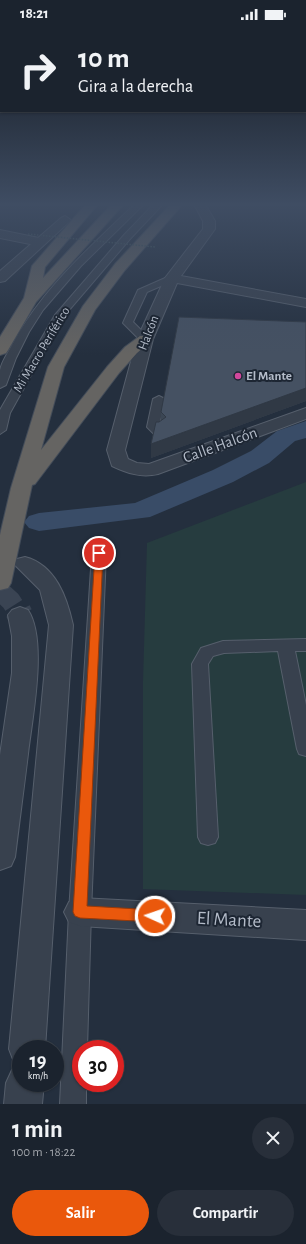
<!DOCTYPE html>
<html lang="es">
<head>
<meta charset="utf-8">
<style>
	body { margin:0; font-family:"Alegreya Sans",sans-serif; background:#282f3a; color:#f1f3f6; height:100vh; display:flex; flex-direction:column; font-size:15px; white-space:nowrap }
	* { box-sizing:border-box; margin:0 }
	p { font-size:13px; color:#a0a4aa }
	.icon { flex:none; width:22px; height:22px; fill:none; stroke:currentColor; stroke-width:2; stroke-linecap:round; stroke-linejoin:round }
	.map { position:relative; height:1076px; overflow:hidden }
	.sheet { display:flex; flex-direction:column; background:#1b232e; flex:1 }
	.sheet>* { flex:none }
	.banner { position:absolute; left:0px; top:0px; width:306px; height:84px; box-shadow:0 1px 3px #0004,0 0 0 1px #39404a; background:#1b232e; color:#f1f3f6; overflow:hidden }
	.speed { position:absolute; left:12px; top:1012px; display:flex; gap:8px; font-size:20px; font-weight:700; text-align:center }
	.speed>* { display:grid; place-content:center; width:52px; height:52px; border-radius:50%; background:#1b232e; box-shadow:0 1px 3px #0004,0 0 0 1px #39404a; line-height:1 }
	.speed small { font-size:10px; font-weight:400 }
	.speed .limit { border:6px solid #d22; background:#fff; color:#111 }
	.pin { position:absolute; display:grid; place-items:center; width:34px; height:34px; color:#fff; margin:-17px; border:2px solid #fff; border-radius:50%; box-shadow:0 1px 4px #0007 }
	.me { position:absolute; width:44px; margin:-22px; rotate:273deg; stroke-linejoin:round; filter:drop-shadow(0 0 3px #0008) }
	.turn { display:flex; align-items:center; gap:14px; height:84px; padding:0 12px; font-size:18px }
	.turn .icon { width:52px; height:52px; stroke-width:2.5 }
	.turn b { display:block; font-size:28px; line-height:34px }
	.round { display:grid; place-items:center; flex:none; width:42px; height:42px; border-radius:21px; background:#282f3a }
	.head { display:flex; align-items:center; justify-content:space-between; height:68px; padding:0 12px }
	h1 { font-size:24px; font-weight:600; line-height:30px }
	.button { display:flex; gap:8px; margin-top:auto; padding:8px 12px }
	.button a { flex:1; height:46px; border-radius:24px; background:#ea580c; color:#fff; font-size:16px; font-weight:600; line-height:46px; text-align:center }
	.button a+a { background:#282f3a; color:#f1f3f6 }
	.status { display:flex; justify-content:space-between; align-items:center; height:28px; padding:0 20px; background:#1b232e; direction:ltr }
	.status svg { height:11px; fill:currentColor }
	.map>svg:first-child { display:block }
</style>
</head>
<body>
<div class="status"><b>18:21</b><svg viewBox="0 0 49 12"><path d="M0 12V9h3v3zM5 12V6h3v6zM10 12V3h3v9zM15 12V0h3v12zM26 1h20v11H26zM47 4h2v5h-2z"/></svg></div>
<div class="map">
<svg width="306" height="1076" viewBox="0 0 306 1076">
	<rect width="100%" height="100%" fill="#242f3e"/>
	<path fill="#263c3f" d="M306,454V867L143,861V654L147,515Z"/>
	<g fill="none" stroke-linecap="round" stroke-linejoin="round">
		<path fill="#394c67" fill-rule="evenodd" d="M306,393V410L295,413L269,435L233,454L150,489L39,503L29,500L24,494L29,488L39,485L135,475L213,442L251,423L277,403Z"/>
		<path stroke="#3a4453" stroke-width="20" stroke-dasharray="20 10" stroke-linecap="butt" d="M0,563L11,573L18,584"/>
		<path stroke="#3a4453" stroke-width="26" stroke-dasharray="26 13" stroke-linecap="butt" d="M18,583L20,587"/>
		<defs>
			<path id="service" d="M135,176H144L81,238L43,282L29,304L16,330L6,357L0,360C0,355 0,348 0,342C2,333 8,325 12,317C42,261 90,219 135,176Z
				M154,176H163L130,211L64,288L10,385L6,402L0,406V382L55,287L124,207Z
				M172,247L175,248V252L147,264L133,294L150,311L145,314L141,313L123,295L138,262Z
				M159,368L165,371L159,398L164,403L158,407L154,406L147,399L153,371Z
				M99,521L104,522L106,525L91,884L87,1021H81V1055H86V1076H60L69,884L92,525L94,522Z
				M306,611V623H295L306,677V728L299,726L297,721L278,623L224,625L213,628L208,636L218,809L215,815L208,817L201,815L198,809L192,636L201,620L223,613Z"/>
			<path id="minor" d="M194,176H205L215,193V201L181,248L306,271V279L177,255L153,311L125,422L128,431L137,435L149,436L306,380V391L158,446C141,450 127,445 112,438L107,422L137,311L165,250L203,201V193Z
				M0,202L44,211L46,214L40,218L0,210Z
				M80,870L306,882V912L80,898L69,894L64,884L69,874Z"/>
			<path id="tertiary" d="M65,188L71,192L69,194L5,253L0,254V243L61,190Z
				M25,529C56,537 67,570 73,597L45,1021H21V1037L14,1034L9,1021L49,597L40,562L14,536L17,531Z
				M20,579L28,582C48,612 32,691 28,726C24,760 19,795 15,829L11,838L0,842V727L12,645V608L8,587L12,582Z
				M21,1038V1055H44L42,1076H4L6,1055L12,1042Z"/>
			<path id="trunk" d="M86,176H98L45,239L43,250L112,176H124L36,274L8,322L6,325L0,327V309L24,270L32,238Z
				M171,176H183L125,242L95,282L64,339L41,422L107,339L125,319L140,308H150L153,311L137,325L119,345L35,456L32,457L11,555L8,560L0,562V507L11,460L48,339L83,278L115,236Z"/>
		</defs>
		<use href="#service" stroke="#565f6c" stroke-width="2"/>
		<use href="#minor" stroke="#565f6c" stroke-width="2"/>
		<use href="#tertiary" stroke="#565f6c" stroke-width="2"/>
		<use href="#trunk" stroke="#434c59" stroke-width="2"/>
		<use href="#service" fill="#38414e" fill-rule="evenodd"/>
		<use href="#minor" fill="#38414e" fill-rule="evenodd"/>
		<use href="#tertiary" fill="#38414e" fill-rule="evenodd"/>
		<use href="#trunk" fill="#656462" fill-rule="evenodd"/>
		<path stroke="#44595c" stroke-width="1.5" stroke-dasharray="1.5 1.5" stroke-linecap="butt" d="M28,206L155,219"/>
	</g>
	<path fill="#3b4654" d="M306,294V373L151,430V416L159,394L161,393V384Z"/>
	<path fill="#303945" d="M306,360V373L151,430V416Z"/>
	<path fill="#455162" stroke="#303945" d="M179,289L306,294V360L151,416L156,394H159L166,389L161,384Z"/>
	<linearGradient id="sky" x2="0" y2="1"><stop stop-color="#141a22"/><stop offset="0.54" stop-color="#3f4d63"/><stop offset="1" stop-color="#3f4d63" stop-opacity="0"/></linearGradient>
	<rect width="306" height="327" fill="url(#sky)"/>
	<path fill="#ea580c" stroke="#983908" d="M99,522L103,525L87,878L155,882L160,884L162,888L160,892L155,894L80,890L75,888L73,884L95,525Z"/>
	<circle fill="#d1479c" stroke="#1d2633" stroke-width="1.5" cx="238" cy="348" r="4"/>
	<g text-anchor="middle" dominant-baseline="central" stroke-width="4" stroke-linejoin="round" paint-order="stroke">
		<g font-size="13" fill="#b4bcc9" stroke="#1d2633">
			<text transform="translate(149 305) rotate(-69)">Halcón</text>
			<text transform="translate(42 322) rotate(-59)">Mi Macro Periférico</text>
		</g>
		<g font-size="13" font-weight="bold" fill="#b4bcc9" stroke="#1d2633" text-anchor="start">
			<text x="246" y="348">El Mante</text>
		</g>
		<g font-size="16" fill="#b4bcc9" stroke="#1d2633">
			<text transform="translate(220 417) rotate(-20)">Calle Halcón</text>
		</g>
		<g font-size="19" fill="#b4bcc9" stroke="#1d2633">
			<text transform="translate(229 892) rotate(3)">El Mante</text>
		</g>
	</g>
</svg>
<div class="speed"><div>19<small>km/h</small></div><div class="limit">30</div></div>
<div class="pin" style="left:99px;top:525px;background:#d93025"><svg class="icon" aria-label="arrive" viewBox="0 0 24 24"><path d="M6 21V4h12l-3 4 3 4H6"/></svg></div>
<svg class="me" style="left:155px;top:888px" viewBox="-20 -20 40 40"><circle r="17" fill="#ea580c" stroke="#fff" stroke-width="3"/><path d="M0-11L8 9 0 5-8 9z" fill="#fff"/></svg>
<div class="banner">
<div class="turn"><svg class="icon" aria-label="right" viewBox="0 0 24 24"><path d="M7 20v-9h11M14 6l5 5-5 5"/></svg><div><b>10 m</b>Gira a la derecha</div></div>
</div>
</div>
<section class="sheet">
<div class="head"><div><h1>1 min</h1><p>100 m · 18:22</p></div><a class="round"><svg class="icon" aria-label="close" viewBox="0 0 24 24"><path d="M6 6l12 12M18 6L6 18"/></svg></a></div>
<div class="button"><a>Salir</a><a>Compartir</a></div>
</section>
</body>
</html>
